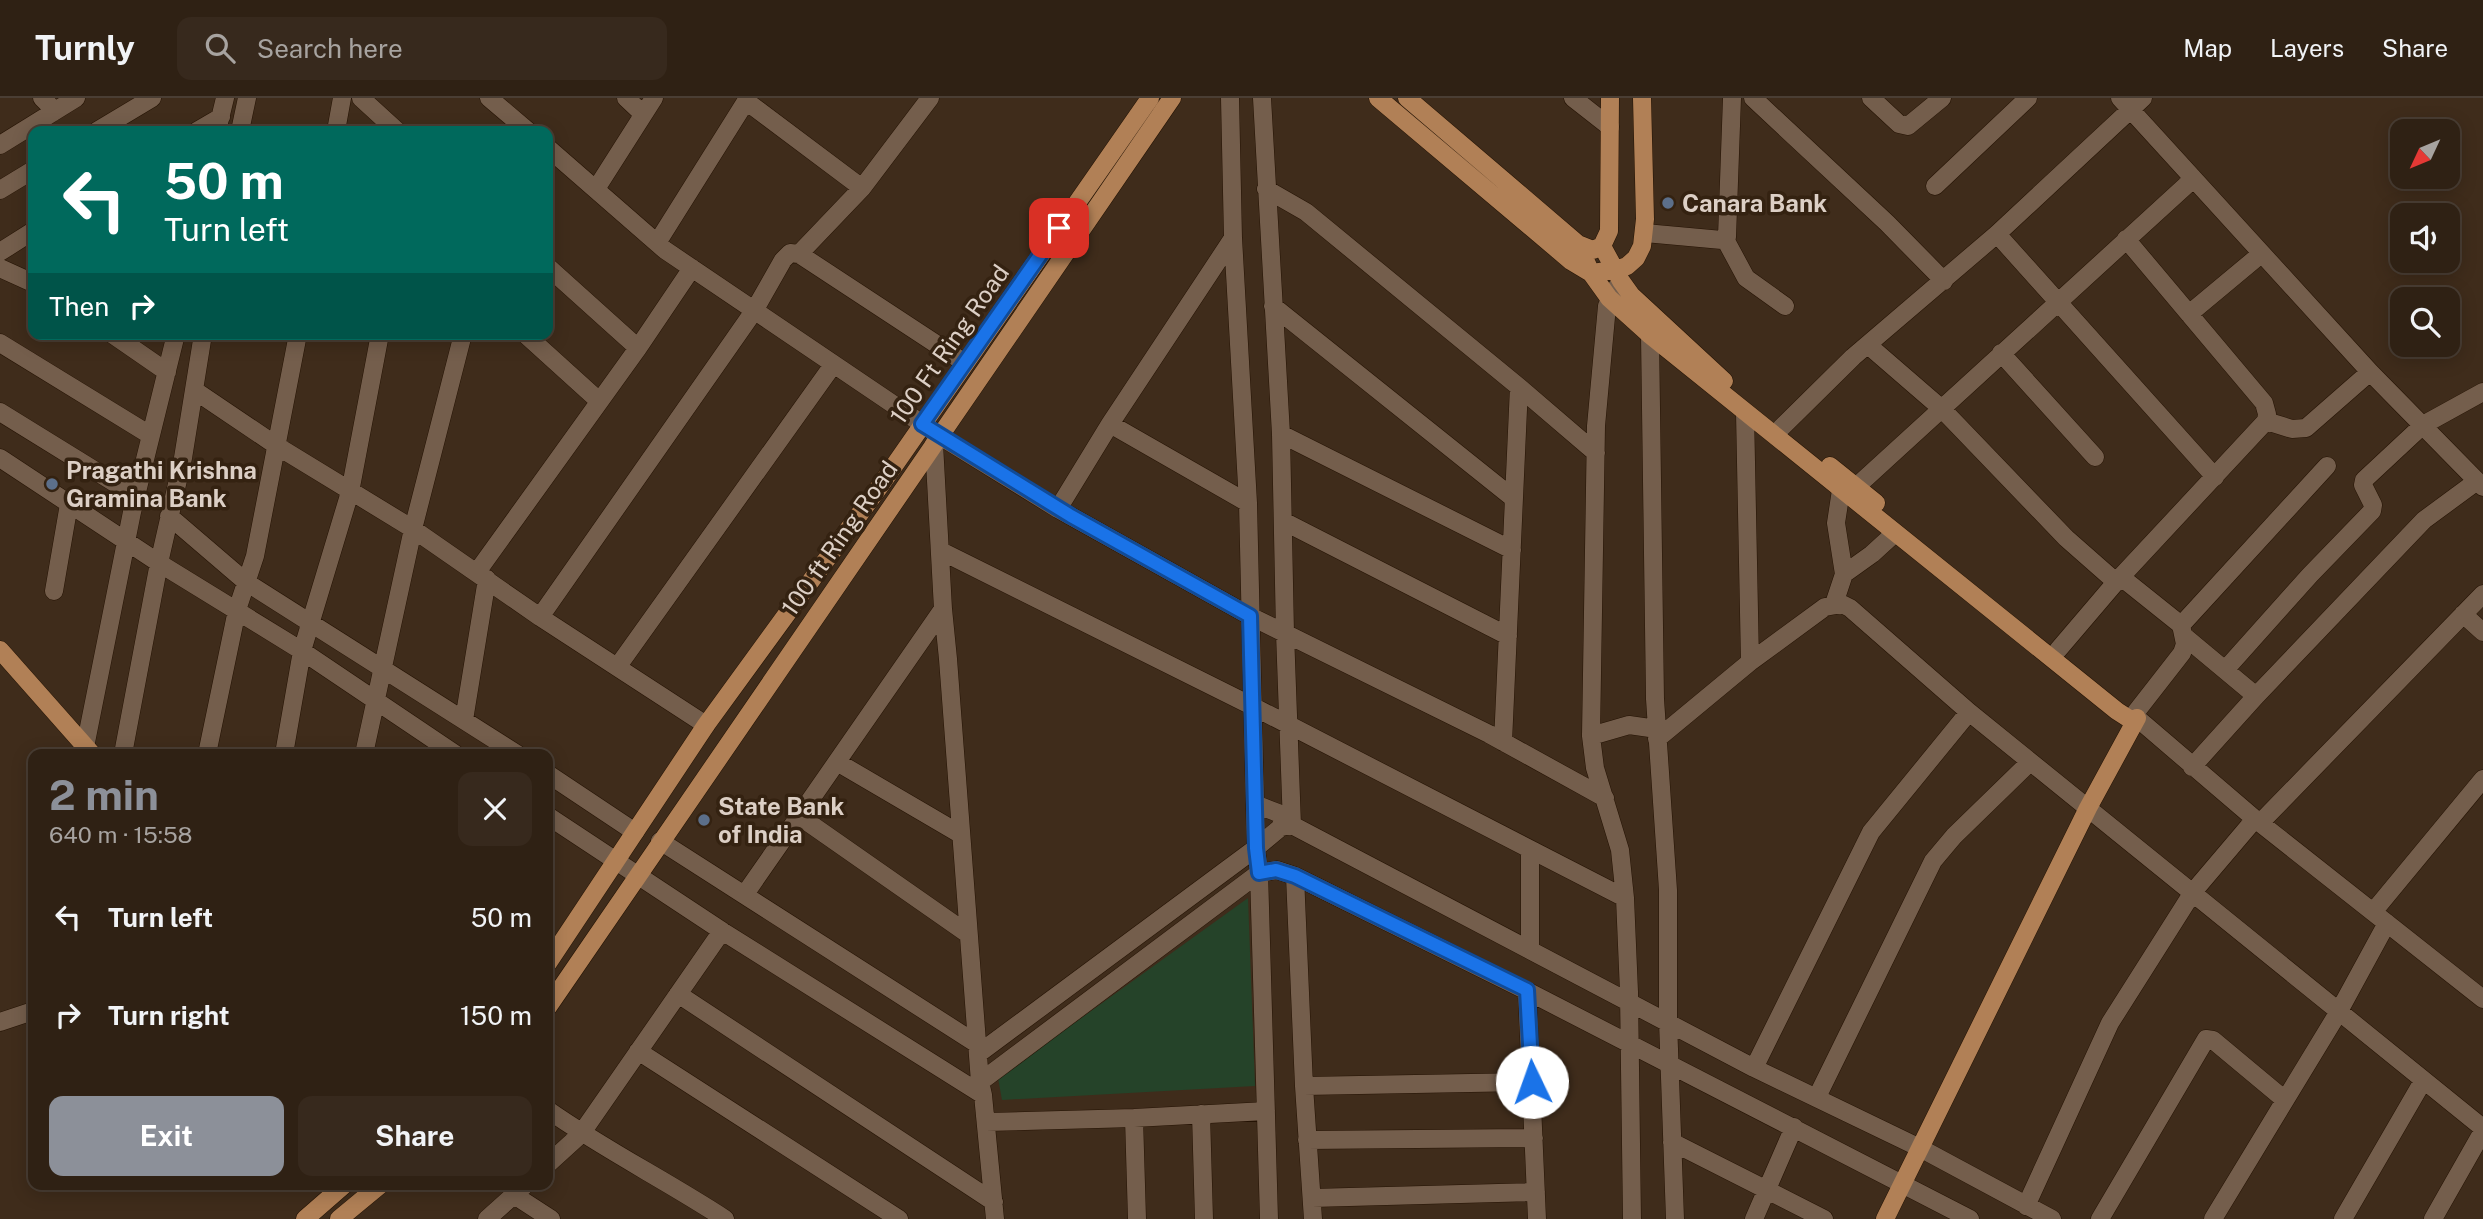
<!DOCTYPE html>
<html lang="en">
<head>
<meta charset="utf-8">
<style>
	body { margin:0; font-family:"Public Sans",sans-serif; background:#37291d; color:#f1f3f6; height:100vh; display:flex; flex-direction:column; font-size:26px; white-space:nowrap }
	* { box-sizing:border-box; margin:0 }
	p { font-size:23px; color:#a7a3a0 }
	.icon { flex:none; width:38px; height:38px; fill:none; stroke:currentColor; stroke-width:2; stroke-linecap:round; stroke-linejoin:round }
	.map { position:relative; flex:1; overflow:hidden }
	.details { position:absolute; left:28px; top:651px; width:525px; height:441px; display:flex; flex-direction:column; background:#2f2114; border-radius:14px; box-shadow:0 4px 18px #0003,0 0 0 2px #4a3e34 }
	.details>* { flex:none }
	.top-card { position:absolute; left:28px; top:28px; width:525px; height:214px; border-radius:14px; box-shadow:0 4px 18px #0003,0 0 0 2px #4a3e34; background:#00695c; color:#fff; overflow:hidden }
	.needle { width:46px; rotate:226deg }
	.fabs { position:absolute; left:2390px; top:21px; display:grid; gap:14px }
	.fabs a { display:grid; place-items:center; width:70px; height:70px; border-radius:14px; background:#2f2114; box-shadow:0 4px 18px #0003,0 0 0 2px #4a3e34; font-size:35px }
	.pin { position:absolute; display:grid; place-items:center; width:60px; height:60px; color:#fff; margin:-30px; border-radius:14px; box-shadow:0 4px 10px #0006 }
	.me { position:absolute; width:77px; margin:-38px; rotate:357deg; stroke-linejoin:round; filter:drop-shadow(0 0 5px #0008) }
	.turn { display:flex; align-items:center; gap:24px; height:147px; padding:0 21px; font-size:32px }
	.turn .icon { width:91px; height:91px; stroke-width:2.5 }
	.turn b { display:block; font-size:49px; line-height:60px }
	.then { display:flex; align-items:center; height:66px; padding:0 21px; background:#0003; gap:14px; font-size:26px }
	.round { display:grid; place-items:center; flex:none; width:74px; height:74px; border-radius:14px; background:#37291d }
	.head { display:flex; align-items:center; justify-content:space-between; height:119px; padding:0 21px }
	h1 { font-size:42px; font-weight:700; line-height:52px; color:#8c9099 }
	.cta { display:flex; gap:14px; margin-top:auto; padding:14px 21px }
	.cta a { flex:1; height:80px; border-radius:14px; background:#8c9099; color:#fff; font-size:28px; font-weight:700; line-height:80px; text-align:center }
	.cta a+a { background:#37291d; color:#f1f3f6 }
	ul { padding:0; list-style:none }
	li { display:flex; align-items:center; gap:21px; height:98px; padding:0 21px }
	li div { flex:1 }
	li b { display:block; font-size:26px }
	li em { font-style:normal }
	header { display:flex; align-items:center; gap:42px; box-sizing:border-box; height:98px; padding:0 35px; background:#2f2114; border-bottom:2px solid #4a3e34 }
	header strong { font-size:33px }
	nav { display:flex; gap:38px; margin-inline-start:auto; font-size:24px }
	.search { width:490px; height:63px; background:#37291d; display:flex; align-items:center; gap:18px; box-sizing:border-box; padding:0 24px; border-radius:14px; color:#a7a3a0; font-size:26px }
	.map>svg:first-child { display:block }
</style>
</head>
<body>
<header>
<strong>Turnly</strong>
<div class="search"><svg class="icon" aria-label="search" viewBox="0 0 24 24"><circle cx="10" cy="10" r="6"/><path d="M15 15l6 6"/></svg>Search here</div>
<nav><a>Map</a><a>Layers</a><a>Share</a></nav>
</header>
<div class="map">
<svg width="2483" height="1121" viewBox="0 0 2483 1121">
	<rect width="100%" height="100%" fill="#3f2c1b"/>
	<path fill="#254329" d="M1248,800L1255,988L1002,1002L998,980Z"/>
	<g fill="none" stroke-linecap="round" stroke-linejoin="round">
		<defs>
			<path id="minor" d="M42,0L55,13
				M361,0L397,33
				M489,0L528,33
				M626,0L643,16
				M1230,0L1233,140L1248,405L1256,750L1259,775L1269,1121
				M1262,0L1281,336L1285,535L1292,727
				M1573,0L1610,29
				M1753,0L1887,125L1944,183
				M1871,0L1899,26L1908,28L1942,0
				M2120,0L2370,274L2483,389
				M746,3L862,90
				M97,33L152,0
				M197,33L221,19
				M217,33L225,0
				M240,33L247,0
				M336,33L342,0
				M0,47L76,0
				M548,50L665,152L940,338L1058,411L1250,518L1489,636L1605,700
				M1935,88L2028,0
				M596,91L654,0
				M1266,91L1306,114L1519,289L1596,355
				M0,92L33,72
				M1645,135L1722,142L1727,139L1732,0
				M1997,136L2215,379
				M1725,141L1746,180L1785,208
				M657,145L748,0
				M0,154L33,133
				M799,156L862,90L930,0
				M548,169L638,250
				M0,170L33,185
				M1616,190L1607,208L1596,328L1591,638L1595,670L1620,752L1625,800L1629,894L1632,1121
				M1273,208L1513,400
				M2189,216L2261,156
				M1652,226L1650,237L1655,601L1668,792V923L1675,1121
				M112,236L167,274
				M525,236L599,303
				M0,245L150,337
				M1868,247L1942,311L2066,440L2116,484
				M2001,255L2095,359
				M194,292L277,348L413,431L540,519L706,627
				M0,314L136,398
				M1745,314L1750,564
				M2266,323L2292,331L2306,330L2370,274
				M1110,326L1248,405
				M1781,330L1853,259L1997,136L2143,0
				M1281,336L1512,452
				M934,346L943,511L948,561L980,984L983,997L995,1121
				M0,360L159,465L302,553L455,656
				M1856,389L2192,82
				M1058,411L1110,326L1233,140
				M169,418L246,484L517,656
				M1283,423L1508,538
				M941,453L1254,609L1625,800
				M477,474L638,250L692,170
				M1844,476L1872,456L1895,435
				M2121,479L2181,527
				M54,493L69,406
				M1834,506L1844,476L1836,425L1841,392
				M2463,516L2483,534
				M540,519L754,213L783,162L790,155L799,156L965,265
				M2184,538L2256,598
				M2058,552L2116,484L2266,323L2267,316L2264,305L2126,141
				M618,568L833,267
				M2225,572L2310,477L2372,413L2373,407L2363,387L2364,382L2423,327L2483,294
				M2136,614L2182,555L2185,546L2181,527L2184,524L2327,368
				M2137,620L2255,721L2483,901
				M464,622L487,481
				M1591,638L1629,627L1657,631
				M1657,641L1750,564L1825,509L1842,506L1850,510L1969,614L2483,1030
				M1503,644L1519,289
				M85,649L132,414L176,236
				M123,656L159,465L183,360L203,236
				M207,656L237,512L255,458L298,236
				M284,656L302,553L350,394L380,236
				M364,656L413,431L463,236
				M837,664L960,736
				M2192,669L2256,598L2424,422L2477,383
				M548,676L635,734
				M1255,706L1278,715L1286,727
				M548,718L722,833L983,997
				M799,718L968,836
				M2260,725L2483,496
				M660,743L977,946
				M1295,778L1304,988L1313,1121
				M745,796L943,511
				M2373,814L2483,681
				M1530,852V752
				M1527,893L1537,1121
				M678,896L994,1104
				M0,924L33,913
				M638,953L899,1121
				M978,956L1256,750L1281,729L1292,727L1754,970L1920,1050L2052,1121
				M1754,970L1871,734L1969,614
				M980,984L1259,775L1277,772L1295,778L1527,893L1970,1121
				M1304,988L1533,984
				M1817,999L1933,763L1954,738L2030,664
				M548,1012C605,1052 667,1083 725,1121
				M1201,1016L1204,1121
				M1134,1020L1137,1121
				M986,1024L1134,1020L1266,1013
				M1307,1042L1534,1040
				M1672,1044L1824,1121
				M548,1066L581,1036L722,833
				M514,1097L551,1121
				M1312,1100L1536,1094
				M2026,1108L2110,925L2193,794L2255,721
				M487,1121L525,1087
				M1754,1121L1794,1029
				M2100,1121L2206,941L2213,942L2285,1002
				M2213,1121L2338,915L2387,825
				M2343,1121L2423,983
				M2433,1121L2483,1033"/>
			<path id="major" d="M1378,0L1571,163L1591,175L1616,172L1627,168L1636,160L1642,148L1645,121L1642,0
				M1407,0L1578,146L1593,152L1602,148L1609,133L1610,0
				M1578,146L1591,175L1609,200L1650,237L2117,613L2131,622L2137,620
				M1602,148L1621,183L1631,197L1724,283
				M1830,368L1876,405
				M0,552L92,656
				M548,865L706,627L880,388L1150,0
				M548,909L1172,0
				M305,1121L344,1087
				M339,1121L380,1087
				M1885,1121L2088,710L2137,620"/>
		</defs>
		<use href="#minor" stroke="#251304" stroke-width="19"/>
		<use href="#major" stroke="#251304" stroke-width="19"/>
		<use href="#minor" stroke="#745e4c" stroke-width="18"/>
		<use href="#major" stroke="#b18056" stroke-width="18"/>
	</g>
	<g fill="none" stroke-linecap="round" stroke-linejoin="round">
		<defs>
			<path id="route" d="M1059,130L922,326L1071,418L1250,518L1256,750L1259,775L1276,772L1295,778L1527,892L1532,984"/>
		</defs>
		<use href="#route" stroke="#114b97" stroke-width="18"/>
		<use href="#route" stroke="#1a73e8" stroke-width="12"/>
	</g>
	<g fill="#5c6f8a" stroke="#342211" stroke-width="2.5">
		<circle cx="1668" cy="105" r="7"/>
		<circle cx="52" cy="386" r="7"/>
		<circle cx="704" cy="722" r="7"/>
	</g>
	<g text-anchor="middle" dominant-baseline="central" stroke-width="7" stroke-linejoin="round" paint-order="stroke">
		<g font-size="24" font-weight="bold" fill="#dccfc5" stroke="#342211" text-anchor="start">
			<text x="1682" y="105">Canara Bank</text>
			<text x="66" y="372">Pragathi Krishna<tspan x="66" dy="28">Gramina Bank</tspan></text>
			<text x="718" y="708">State Bank<tspan x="718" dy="28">of India</tspan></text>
		</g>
		<g font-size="24" fill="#dccfc5" stroke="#342211">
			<text transform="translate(949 246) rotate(-55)">100 Ft Ring Road</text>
			<text transform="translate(839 440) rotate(-55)">100 ft Ring Road</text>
		</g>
	</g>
</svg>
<div class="fabs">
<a><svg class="needle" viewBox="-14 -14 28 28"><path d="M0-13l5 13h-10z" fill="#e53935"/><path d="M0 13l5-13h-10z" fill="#a7a3a0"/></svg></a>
<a><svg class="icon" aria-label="sound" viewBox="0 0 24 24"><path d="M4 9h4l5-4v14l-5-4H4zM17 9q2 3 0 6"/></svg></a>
<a><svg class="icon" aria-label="search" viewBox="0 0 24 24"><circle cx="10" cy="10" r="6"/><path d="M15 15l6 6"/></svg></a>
</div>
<div class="pin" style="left:1059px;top:130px;background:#d93025"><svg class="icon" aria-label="arrive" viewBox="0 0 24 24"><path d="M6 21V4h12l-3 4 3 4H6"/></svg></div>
<svg class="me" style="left:1532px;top:984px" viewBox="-20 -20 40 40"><circle r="19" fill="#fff"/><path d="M0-13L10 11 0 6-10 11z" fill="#1a73e8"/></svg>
<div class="top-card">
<div class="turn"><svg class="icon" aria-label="left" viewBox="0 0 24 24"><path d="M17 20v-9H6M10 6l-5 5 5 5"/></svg><div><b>50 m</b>Turn left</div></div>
<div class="then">Then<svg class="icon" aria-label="right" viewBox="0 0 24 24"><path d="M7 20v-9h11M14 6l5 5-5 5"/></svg></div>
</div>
<section class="details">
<div class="head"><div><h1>2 min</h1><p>640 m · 15:58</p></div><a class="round"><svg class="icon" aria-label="close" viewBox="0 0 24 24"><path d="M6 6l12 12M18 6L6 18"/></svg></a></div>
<ul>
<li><svg class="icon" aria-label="left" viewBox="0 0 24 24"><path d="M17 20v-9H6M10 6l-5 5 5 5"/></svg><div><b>Turn left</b></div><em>50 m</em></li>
<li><svg class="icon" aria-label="right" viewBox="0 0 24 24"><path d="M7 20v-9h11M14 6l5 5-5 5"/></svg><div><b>Turn right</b></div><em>150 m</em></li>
</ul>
<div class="cta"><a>Exit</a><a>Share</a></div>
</section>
</div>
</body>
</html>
